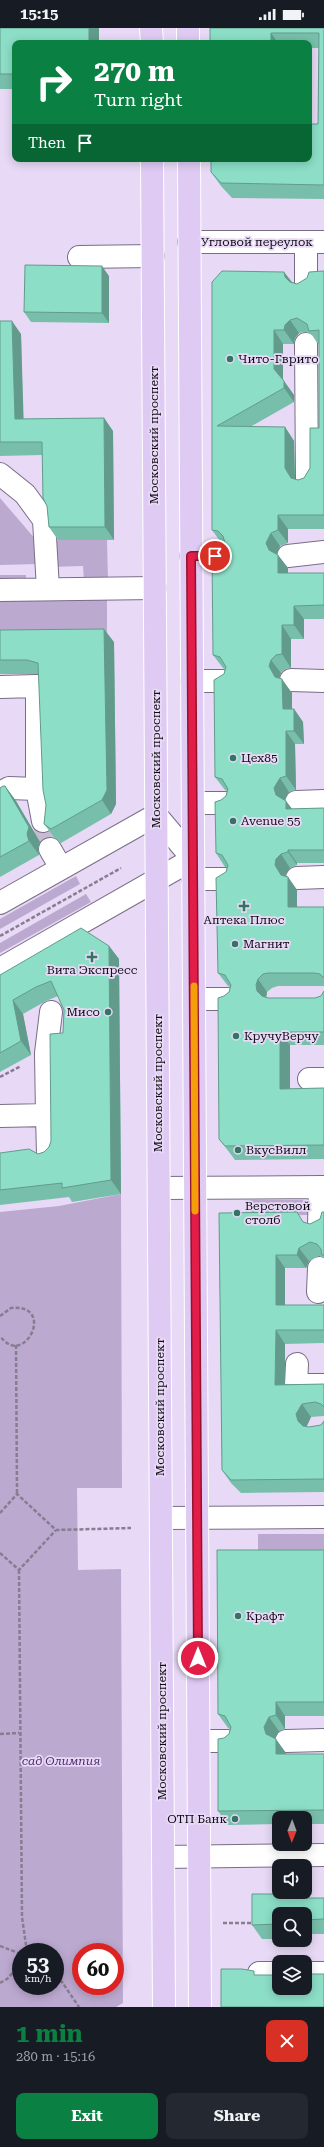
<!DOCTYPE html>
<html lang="en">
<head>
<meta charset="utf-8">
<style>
	body { margin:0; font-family:"Roboto Serif",serif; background:#242831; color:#f1f3f6; height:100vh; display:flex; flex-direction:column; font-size:15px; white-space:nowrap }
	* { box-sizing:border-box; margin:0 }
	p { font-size:13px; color:#9ea1a6 }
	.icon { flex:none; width:22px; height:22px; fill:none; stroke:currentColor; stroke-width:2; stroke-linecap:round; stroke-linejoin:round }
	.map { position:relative; height:1979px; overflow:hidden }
	.details { display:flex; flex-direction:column; background:#171b24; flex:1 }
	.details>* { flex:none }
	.hud { position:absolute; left:12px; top:12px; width:300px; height:122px; border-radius:8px; box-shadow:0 2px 10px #0003; background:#0b8043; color:#fff; overflow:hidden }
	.needle { width:26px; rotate:181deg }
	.tools { position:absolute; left:272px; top:1783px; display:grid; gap:8px }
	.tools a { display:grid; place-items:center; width:40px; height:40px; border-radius:8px; background:#171b24; box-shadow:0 2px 10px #0003; font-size:20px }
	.speed { position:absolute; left:12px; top:1915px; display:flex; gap:8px; font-size:20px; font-weight:700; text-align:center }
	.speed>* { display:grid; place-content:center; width:52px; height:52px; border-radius:50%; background:#171b24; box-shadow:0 2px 10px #0003; line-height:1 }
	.speed small { font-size:10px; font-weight:400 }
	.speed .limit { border:6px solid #d22; background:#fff; color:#111 }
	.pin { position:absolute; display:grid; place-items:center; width:34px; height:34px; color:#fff; margin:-17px; border:2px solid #fff; border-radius:50%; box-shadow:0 1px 4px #0007 }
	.me { position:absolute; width:44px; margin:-22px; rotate:0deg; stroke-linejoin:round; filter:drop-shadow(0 0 3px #0008) }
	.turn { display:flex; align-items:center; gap:14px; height:84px; padding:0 16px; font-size:18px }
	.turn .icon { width:52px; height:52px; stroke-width:2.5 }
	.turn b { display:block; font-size:28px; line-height:34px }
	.then { display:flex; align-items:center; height:38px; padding:0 16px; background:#0003; gap:8px; font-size:15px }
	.round { display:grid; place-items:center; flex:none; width:42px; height:42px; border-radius:8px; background:#242831 }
	.overview { display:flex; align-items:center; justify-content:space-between; height:68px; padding:0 16px }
	h1 { font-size:24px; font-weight:700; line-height:30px; color:#0b8043 }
	.button { display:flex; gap:8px; margin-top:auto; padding:8px 16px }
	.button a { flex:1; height:46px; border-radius:8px; background:#0b8043; color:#fff; font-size:16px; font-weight:700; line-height:46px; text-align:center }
	.button a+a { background:#242831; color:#f1f3f6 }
	.status { display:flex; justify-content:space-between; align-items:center; height:28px; padding:0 20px; background:#171b24; direction:ltr }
	.status svg { height:11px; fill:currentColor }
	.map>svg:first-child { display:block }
</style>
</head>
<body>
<div class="status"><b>15:15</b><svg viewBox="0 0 49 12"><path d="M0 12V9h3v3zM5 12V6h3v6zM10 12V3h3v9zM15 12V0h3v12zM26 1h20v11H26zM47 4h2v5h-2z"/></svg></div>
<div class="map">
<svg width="324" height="1979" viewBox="0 0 324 1979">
	<rect width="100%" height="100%" fill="#e8daf6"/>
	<path fill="#bca9d0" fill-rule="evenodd" d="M0,470L37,513L38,536L0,537Z
		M107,511L108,551L84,553L83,538L51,539V512Z
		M0,547H26V555H0Z
		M107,568V608L0,610V569Z
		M76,848L80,856L0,901V891Z
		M86,866L91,874L0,925V915Z
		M121,1166L122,1460H77L78,1542L121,1541L123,1975L116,1979H0V1184L59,1178ZM21,1924H55V1958H21ZM81,1924H115V1958H81Z
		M245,1172H309V1187L245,1188Z
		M258,1506H324V1524H258Z"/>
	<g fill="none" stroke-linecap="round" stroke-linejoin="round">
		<path stroke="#c7bbd4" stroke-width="22" stroke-dasharray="22 11" stroke-linecap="butt" d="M43,793L50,821"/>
		<defs>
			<path id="minor" d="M189,214H324
				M79,229L153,228
				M306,257V214
				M306,316L307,453
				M0,446L25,466L44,492L48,561
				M191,528H222
				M288,528L324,524
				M0,562L155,560
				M291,652L324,653
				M192,653H223
				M0,659L37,658V761L43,793
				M0,765L9,760L37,761
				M296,774L324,773
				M193,775H225
				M50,821L61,840
				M297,850L324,849
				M193,851H225
				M0,875L156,787L193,831L0,941
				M194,971H228
				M309,1051H324
				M47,1087L48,1127
				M0,1088L47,1087L46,1025L51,984
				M159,1160L324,1159
				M319,1197L320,1159
				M318,1264L319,1240
				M297,1336L296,1357H324
				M161,1490L324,1489
				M199,1713H228
				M286,1713L324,1712
				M163,1829L324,1827
				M259,1945H279
				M305,1945H324"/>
			<path id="major" d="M151,0L152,15
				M188,0V15
				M152,131L164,1979
				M189,131L200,1979"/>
		</defs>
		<use href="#minor" stroke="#796d86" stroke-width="24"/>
		<use href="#major" stroke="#fff" stroke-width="24"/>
		<path stroke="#877d91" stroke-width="2.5" stroke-dasharray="4 2" stroke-linecap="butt" d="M0,908L121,840
			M0,1049L21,1038
			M0,1288L11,1280C57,1275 24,1342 0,1308
			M16,1317L17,1466
			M0,1485L17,1466L56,1502L131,1500
			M0,1525L19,1542L56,1502
			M19,1542L22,1889L27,1924
			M0,1706L19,1705
			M223,1895H252
			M0,1918L21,1926
			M55,1949L62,1954L79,1979
			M0,1955L7,1951L21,1936"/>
		<use href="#minor" stroke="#fff" stroke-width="22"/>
		<use href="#major" stroke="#dfcaf3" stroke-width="22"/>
	</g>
	<path fill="#78bfab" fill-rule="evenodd" d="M0,0H99V15H15V61H0Z
		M210,0H324V171L232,170L221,158L211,144L318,96L319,20H309V15H210Z
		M324,243V501H288V515L280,518L277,526L288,540V545H324V591H304V611H291V640L285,641L281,645L279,650L292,665V681H294L303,694L304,716H295L296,762L289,764L285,772L292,781L324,780V835H297V837L290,840L286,845L285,848L288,849L297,862V879H324V958H278L272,960L267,964L266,969L268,970H315L321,968L324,963V1017H290V1061L324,1060V1131L235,1132L229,1124L219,1111L224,968L229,964L230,959L228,958L218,945L226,844L227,839H225L216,825L221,772L226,768L227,763L225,762L215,749L224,646L225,641L223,640L213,627L219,525L224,516H222L212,502V254L284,244L292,254L297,256ZM306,304L312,307L318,316H319V400L310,440L304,450L298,452L295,451L294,413L285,399H250L294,374V367L283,352V316H294L295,310L299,305Z
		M109,248V295L31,294L24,284Z
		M0,293L21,306L23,391L104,390L113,403L114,512H58L49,499L43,427L0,428Z
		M0,602L114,614L116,776L111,786L61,815L54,809L44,796L46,777L39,646H0Z
		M5,758L16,773L40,814L38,821L39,827L0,849V760Z
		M109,918L119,931L121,1166L72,1174L69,1169L0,1177V1125L38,1126L44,1124L49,1119L51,1113L63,1005L64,982L58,968L46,973L23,986L31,1027L0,1044V947Z
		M324,1184V1230L319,1228L309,1233L306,1240H285V1277H324V1315L285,1316V1356H324V1388L311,1389L306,1399H309L321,1397L324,1393V1464L241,1465L231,1455L222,1442L219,1185L305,1195L310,1196L320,1191Z
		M324,1522V1688H285V1701L279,1703L275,1711L286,1726H324V1796H305V1790H279V1796L228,1797L218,1783L224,1710L229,1706L230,1701L228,1700L218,1686Z
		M288,1870H324V1906H305V1886H279V1911H262L252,1897Z"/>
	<path fill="#629b8b" d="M89,0H99V15H89Z
		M271,5L278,15H271Z
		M102,238L109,248V295L102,285Z
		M284,244L294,257L285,249Z
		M290,292L299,305L295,310L294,316L284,302L285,297Z
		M12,293L21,306L24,404L15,391Z
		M274,302L283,316V355L274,341Z
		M284,353L294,367V374L284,360Z
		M104,390L113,403L114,512L105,499Z
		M285,399L294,413L295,453L291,450L285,440Z
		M278,487L288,501V515L278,502Z
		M271,505L280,518L276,529L269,522L266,515Z
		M278,527L288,540V559L278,545Z
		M294,578L304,591V611L294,597Z
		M282,597L291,611V640L282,626Z
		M104,601L114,614L116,776L111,786L102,772Z
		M271,632L281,645L279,652L282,651L292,665V694L283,681L275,649L269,638Z
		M294,681L303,694L304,716L294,703Z
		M286,703L295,716L296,762L286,748Z
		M280,750L289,764L284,774L276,767L274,760Z
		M5,758L16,773L40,814L38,821L39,827L29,813Z
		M286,773L296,786L286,781Z
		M288,822L297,835V837L288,824Z
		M281,826L290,840L286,845L285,851L288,849L297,862V893L288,879L275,837L276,831Z
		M109,918L119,931L121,1166L111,1152Z
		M258,951L267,964L266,971L267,977L257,963L256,957Z
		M13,972L23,986L31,1027L21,1013Z
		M280,1004L290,1017V1074L280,1061Z
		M299,1220L309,1233L306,1240L297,1227Z
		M276,1227L285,1240V1290L276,1277Z
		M276,1302L285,1316V1370L275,1357Z
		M302,1376L311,1389L306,1400L307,1407L298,1393L296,1386Z
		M276,1674L285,1688V1701L276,1687Z
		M269,1689L279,1703L274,1713L266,1706L264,1699Z
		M276,1711L286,1725V1740L276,1726Z"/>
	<path fill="#8cdec7" stroke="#629b8b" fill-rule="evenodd" d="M0,0H89V15H15V46H0Z
		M210,0H324V157L221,155L211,144V131H309V96H318L319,5H271V15H210Z
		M25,237L102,238V285L24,284Z
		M222,243L284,244L285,249L290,254L297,256L307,250L309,244L324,243V487H278V502L271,505L266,515L269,522L278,527V545H324V577L294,578V597H282V626L276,627L271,632L269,638L275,649L282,651L283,681H294V703H286V748L280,750L274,760L276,767L286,773V781L324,780V822H288V824L281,826L276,831L275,837L281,847L288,849V879H324V950L320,946L314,945H268L263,946L258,951L256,957L257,963L262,968L268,970H315L321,968L324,963V1004H280V1061L324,1060V1117L225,1118L219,1111L218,970L224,968L229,964L231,957L225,947L218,945L216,850L226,844L228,837L222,827L216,825L215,774L221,772L226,768L228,761L222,751L215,749L214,652L224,646L226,639L220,629L213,627L212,527L219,525L225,515L223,508L218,503L212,502V254ZM297,290L307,296L309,303L319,302V400H310V440L304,450L298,452L291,450L285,440V399L217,398L284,360V353L274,341V302H284L285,297L290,292Z
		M0,293H12L15,391L104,390L105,499H49L47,478L43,470L42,414H0Z
		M104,601L107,762L102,772L51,801L44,796L46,777L43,762L38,635L27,632H0V602Z
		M3,758H5L29,799L27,806L29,813L0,829V760Z
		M81,900L109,918L111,1152L62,1160V1155L0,1162V1125L29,1121L38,1126L44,1124L49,1119L51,1113L50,1006L63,1005L64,982L51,953L36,959L13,972L21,1013L0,1025V947Z
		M297,1184L303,1194L310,1196L320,1191L322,1184H324V1227H322L321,1221L317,1216L310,1214L299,1220L297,1227H276V1277H324V1302H276L275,1357L324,1356V1379L321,1376L315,1374L302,1376L296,1386L298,1393L303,1398L309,1399L321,1397L324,1393V1451L231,1452L222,1442L219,1185Z
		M217,1522H324V1674H276V1687L269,1689L264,1699L266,1706L276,1711V1726H324V1782L218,1783V1711L224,1710L229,1706L231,1699L225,1688L218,1686Z
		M252,1866H285L286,1870H324V1891L305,1892V1886H279V1896L252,1897Z
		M221,1941H242L254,1943V1947H279V1960H305V1946H324V1979H221Z"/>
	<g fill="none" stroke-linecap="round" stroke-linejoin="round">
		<defs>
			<path id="route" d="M198,1630L191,528H215"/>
		</defs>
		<use href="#route" stroke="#92132f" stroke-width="10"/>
		<use href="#route" stroke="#e11d48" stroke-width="7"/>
		<path stroke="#f59e0b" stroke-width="7" d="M194,958L195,1183"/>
	</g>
	<g fill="#337463" stroke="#e8daf6" stroke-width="1.5">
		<circle cx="230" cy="331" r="4"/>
		<circle cx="233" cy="730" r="4"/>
		<circle cx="233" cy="793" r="4"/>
		<path d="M242 872h4v4h4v4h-4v4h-4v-4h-4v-4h4z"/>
		<circle cx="235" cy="916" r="4"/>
		<path d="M90 923h4v4h4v4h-4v4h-4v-4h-4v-4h4z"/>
		<circle cx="108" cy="984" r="4"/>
		<circle cx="236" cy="1008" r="4"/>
		<circle cx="238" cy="1122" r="4"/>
		<circle cx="237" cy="1185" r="4"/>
		<circle cx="238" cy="1588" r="4"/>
		<circle cx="235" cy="1791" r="4"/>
	</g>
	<g text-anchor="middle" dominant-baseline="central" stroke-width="3.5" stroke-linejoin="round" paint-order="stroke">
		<g font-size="12" fill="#0f0a13" stroke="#e8daf6">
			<text x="257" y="214">Угловой переулок</text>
			<text transform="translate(154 407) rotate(-90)">Московский проспект</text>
			<text transform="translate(156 731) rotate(-90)">Московский проспект</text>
			<text transform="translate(158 1055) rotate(-90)">Московский проспект</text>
			<text transform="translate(160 1379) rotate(-90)">Московский проспект</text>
			<text transform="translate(162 1703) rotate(-90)">Московский проспект</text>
		</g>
		<g font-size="12" fill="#0f0a13" stroke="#e8daf6" text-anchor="start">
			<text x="238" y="331">Чито-Гврито</text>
			<text x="241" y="730">Цех85</text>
			<text x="241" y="793">Avenue 55</text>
			<text x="244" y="892" text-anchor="middle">Аптека Плюс</text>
			<text x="243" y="916">Магнит</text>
			<text x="92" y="942" text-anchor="middle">Вита Экспресс</text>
			<text x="100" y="984" text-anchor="end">Мисо</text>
			<text x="244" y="1008">КручуВерчу</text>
			<text x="246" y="1122">ВкусВилл</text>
			<text x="245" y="1178">Верстовой<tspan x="245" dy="14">столб</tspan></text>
			<text x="246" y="1588">Крафт</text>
			<text x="227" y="1791" text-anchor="end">ОТП Банк</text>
		</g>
		<g font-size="12" font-style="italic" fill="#502a6e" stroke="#e8daf6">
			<text x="61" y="1733">сад Олимпия</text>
		</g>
	</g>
</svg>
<div class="tools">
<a><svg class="needle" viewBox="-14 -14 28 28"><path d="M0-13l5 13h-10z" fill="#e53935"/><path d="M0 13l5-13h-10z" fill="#9ea1a6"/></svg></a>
<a><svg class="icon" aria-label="sound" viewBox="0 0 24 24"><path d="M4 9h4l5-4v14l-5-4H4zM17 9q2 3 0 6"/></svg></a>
<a><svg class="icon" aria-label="search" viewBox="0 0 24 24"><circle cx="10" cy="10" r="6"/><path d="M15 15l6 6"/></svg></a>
<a><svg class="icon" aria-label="layers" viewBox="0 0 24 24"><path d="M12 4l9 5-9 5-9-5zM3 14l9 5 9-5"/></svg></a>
</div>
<div class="speed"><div>53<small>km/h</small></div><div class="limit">60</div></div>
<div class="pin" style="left:215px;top:528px;background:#d93025"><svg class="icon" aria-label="arrive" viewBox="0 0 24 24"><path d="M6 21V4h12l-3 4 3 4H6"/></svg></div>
<svg class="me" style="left:198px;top:1630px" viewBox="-20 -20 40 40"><circle r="17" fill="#e11d48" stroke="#fff" stroke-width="3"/><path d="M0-11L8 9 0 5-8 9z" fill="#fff"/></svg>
<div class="hud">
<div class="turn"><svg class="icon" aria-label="right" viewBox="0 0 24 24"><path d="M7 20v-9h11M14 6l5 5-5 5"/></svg><div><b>270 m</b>Turn right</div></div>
<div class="then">Then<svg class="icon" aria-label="arrive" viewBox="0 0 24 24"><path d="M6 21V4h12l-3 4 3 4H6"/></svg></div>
</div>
</div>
<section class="details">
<div class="overview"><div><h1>1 min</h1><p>280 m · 15:16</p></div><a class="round" style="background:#d93025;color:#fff"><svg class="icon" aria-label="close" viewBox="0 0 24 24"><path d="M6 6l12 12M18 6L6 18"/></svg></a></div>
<div class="button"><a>Exit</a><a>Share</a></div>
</section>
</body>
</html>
